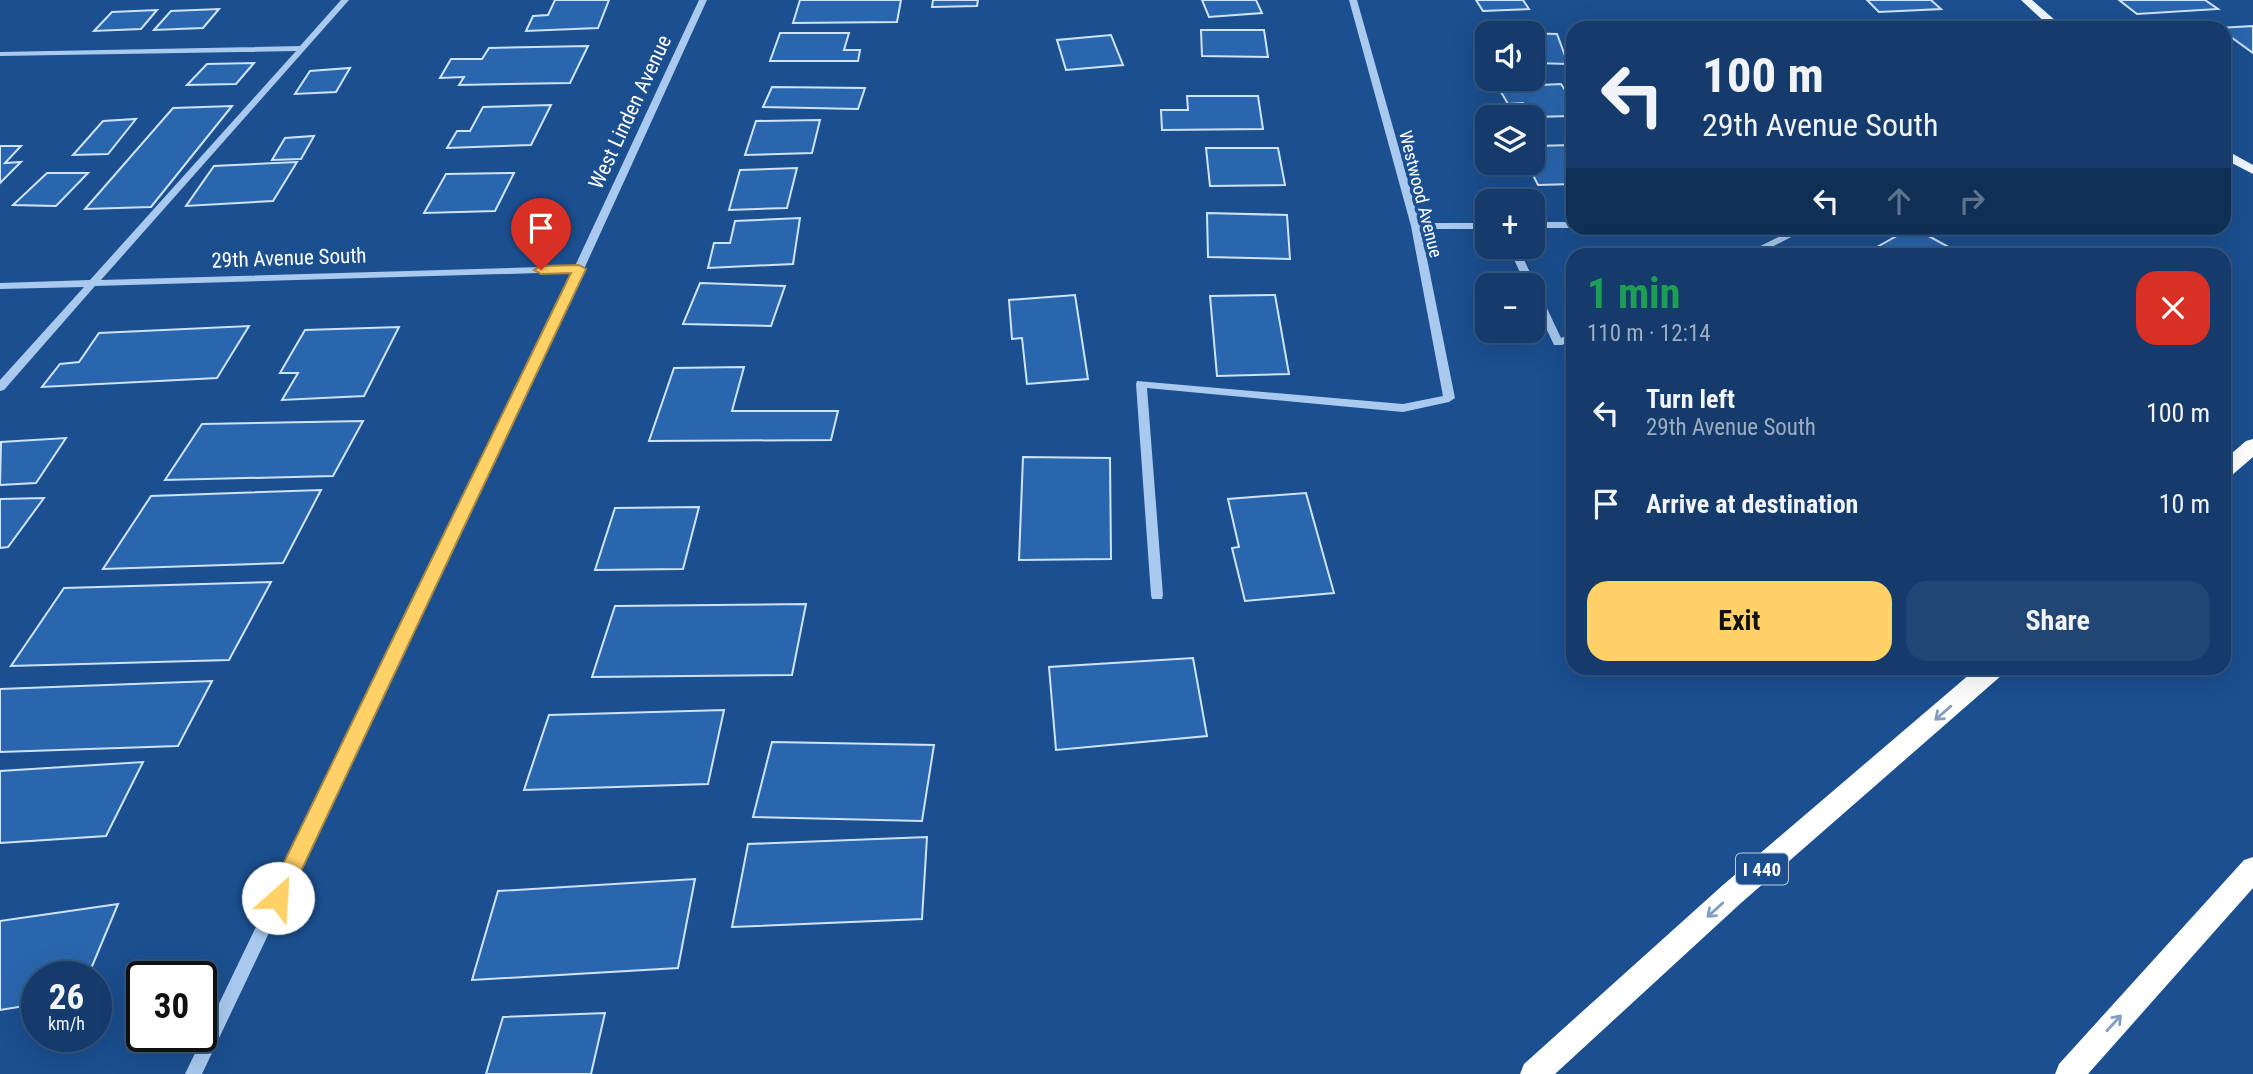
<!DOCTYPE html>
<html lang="en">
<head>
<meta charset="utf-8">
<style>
	body { margin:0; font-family:"Roboto Condensed",sans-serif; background:#214673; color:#f1f3f6; height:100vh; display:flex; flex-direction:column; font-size:26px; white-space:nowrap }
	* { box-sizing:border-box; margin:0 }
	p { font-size:23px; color:#9dadc1 }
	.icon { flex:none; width:38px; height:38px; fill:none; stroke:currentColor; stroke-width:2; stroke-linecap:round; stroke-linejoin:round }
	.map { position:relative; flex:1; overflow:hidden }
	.sheet { position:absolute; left:1566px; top:248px; width:665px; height:427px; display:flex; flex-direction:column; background:#143b6b; border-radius:21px; box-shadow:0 7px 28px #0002,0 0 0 2px #33557e }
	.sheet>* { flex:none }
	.guide { position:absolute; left:1566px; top:21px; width:665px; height:214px; border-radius:21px; box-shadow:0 7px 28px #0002,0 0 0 2px #33557e; background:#143b6b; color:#f1f3f6; overflow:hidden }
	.buttons { position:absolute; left:1475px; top:21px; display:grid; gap:14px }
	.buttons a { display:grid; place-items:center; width:70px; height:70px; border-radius:14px; background:#143b6b; box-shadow:0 7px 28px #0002,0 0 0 2px #33557e; font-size:35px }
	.speed { position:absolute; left:21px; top:961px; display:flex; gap:14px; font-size:35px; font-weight:700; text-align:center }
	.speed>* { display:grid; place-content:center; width:91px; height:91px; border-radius:50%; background:#143b6b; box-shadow:0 7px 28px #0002,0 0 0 2px #33557e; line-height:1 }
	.speed small { font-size:18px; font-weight:400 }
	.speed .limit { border:4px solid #111; border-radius:10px; background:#fff; color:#111 }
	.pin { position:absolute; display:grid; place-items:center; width:60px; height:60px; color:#fff; margin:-72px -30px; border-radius:50% 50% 50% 0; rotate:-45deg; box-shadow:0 0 7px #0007 }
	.pin .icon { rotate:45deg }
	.me { position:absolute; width:77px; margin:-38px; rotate:26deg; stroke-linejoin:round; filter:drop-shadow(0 0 5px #0008) }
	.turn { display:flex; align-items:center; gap:24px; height:147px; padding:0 21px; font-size:32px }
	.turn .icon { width:91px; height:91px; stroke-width:2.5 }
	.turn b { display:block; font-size:49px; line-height:60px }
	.lanes { display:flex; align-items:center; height:66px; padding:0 21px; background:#0003; justify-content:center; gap:35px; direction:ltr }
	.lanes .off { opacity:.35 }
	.round { display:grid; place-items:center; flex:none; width:74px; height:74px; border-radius:21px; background:#214673 }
	.summary { display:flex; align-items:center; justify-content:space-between; height:119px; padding:0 21px }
	h1 { font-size:42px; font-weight:700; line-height:52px; color:#1e9e55 }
	.action { display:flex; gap:14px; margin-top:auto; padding:14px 21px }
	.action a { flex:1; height:80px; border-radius:21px; background:#ffd166; color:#111; font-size:28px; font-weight:700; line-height:80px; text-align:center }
	.action a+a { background:#214673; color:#f1f3f6 }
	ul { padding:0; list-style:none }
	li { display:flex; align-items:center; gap:21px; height:91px; padding:0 21px }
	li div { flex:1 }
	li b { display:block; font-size:26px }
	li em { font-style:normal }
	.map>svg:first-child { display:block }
</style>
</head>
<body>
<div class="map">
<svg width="2253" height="1074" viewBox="0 0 2253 1074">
	<rect width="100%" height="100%" fill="#1b4f8f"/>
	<path fill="#2a66ad" stroke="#cfe3fa" stroke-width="2" d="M555,0H609L598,28L526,31L533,16L548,15Z
		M800,0H901L897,22L793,23Z
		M933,0H978L977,6L932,7Z
		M1202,0H1256L1262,13L1209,17Z
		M1476,0H1523L1529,9L1483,11Z
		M1867,0H1931L1941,9L1879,12Z
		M2119,0H2205L2218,9L2137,14Z
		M219,9L203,28L154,30L171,11Z
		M157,10L141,29L94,31L112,12Z
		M1891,23L1947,24L1951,28H1894Z
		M2253,26V53L2224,32V28H2218Z
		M1201,30H1264L1268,57L1202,56Z
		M1495,32L1557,34L1568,64L1533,63V33Z
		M780,33H849L844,50H860L858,61H770Z
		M1111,35L1123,65L1066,70L1057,40Z
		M588,46L570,83L459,85L464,77L440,78L451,59H482L489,48Z
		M254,63L236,84L187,85L207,64Z
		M350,68L336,92L295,94L310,71Z
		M1561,84L1573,102V116L1531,117L1523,103L1508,104L1498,87Z
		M772,87L865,88L858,109L763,107Z
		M1187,96H1258L1263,129L1162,130L1161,110H1188Z
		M551,105L531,145L447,148L457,131H470L483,107Z
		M232,106L151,207L85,209L173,108Z
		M136,119L108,154L73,155L103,121Z
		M820,120L812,153L745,155L756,121Z
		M314,136L301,159L272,160L285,138Z
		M1573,145V184L1538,185L1527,163H1533V146Z
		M0,146H21L5,163L21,162L0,183Z
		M1206,148H1278L1285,185L1210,186Z
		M297,162L273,201L186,206L214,166Z
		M797,168L787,208L729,210L740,170Z
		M47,173H88L56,206L13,205Z
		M514,173L495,211L424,213L446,174Z
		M1207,213L1287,215L1290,259L1208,257Z
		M800,218L793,264L708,268L714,243H730L735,221Z
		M1911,228H1914L1965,256H1861Z
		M700,283L785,286L771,326L683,324Z
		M1075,295L1088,379L1027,384L1022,338L1012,339L1009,300Z
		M1275,295L1289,374L1217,376L1210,296Z
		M249,326L217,378L42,387L60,364L79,362L99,333Z
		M399,327L364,396L282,400L298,373H280L305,330Z
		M744,367L732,411H838L831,440L649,441L674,368Z
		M363,421L333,476L165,480L202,424Z
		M66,438L36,483L0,485L1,442Z
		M1023,457L1110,458L1111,559L1019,560Z
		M321,490L283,563L103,569L151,496Z
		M1306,493L1334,593L1245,601L1232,548L1239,547L1228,499Z
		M44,498L8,547L0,548V499Z
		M699,507L683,569L595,570L615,508Z
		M271,582L229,660L11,666L64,588Z
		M806,604L792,675L592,677L615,606Z
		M1193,658L1207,736L1056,750L1049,667Z
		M212,681L178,746L0,752V689Z
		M724,710L708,784L524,790L549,715Z
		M772,742L934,745L922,821L753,817Z
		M143,762L106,836L0,843V771Z
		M927,837L922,919L732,927L748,844Z
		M695,879L678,968L472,980L498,891Z
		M118,904L88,976H37V1004L0,1010V921Z
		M605,1013L591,1074H486L503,1017Z"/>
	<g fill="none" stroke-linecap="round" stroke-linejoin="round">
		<path fill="#a9c9ee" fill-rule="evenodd" d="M341,0H349L101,280L575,266L699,0H707L584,269L202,1074H185L572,272L95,286L4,390L0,391V380L84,287L0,289V283L90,280L296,51L0,56V52L300,46Z
			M1349,0H1357L1420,223H1488V229H1421L1455,398L1449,402L1403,412L1147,388L1163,595L1162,599H1152L1151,595L1136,384L1137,381L1403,404L1443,396L1411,226Z
			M1533,222H1573L1574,228H1533Z
			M1797,228H1809L1754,256H1740Z
			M1508,247H1518L1561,338L1573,333V340L1562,345H1554L1533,300V285H1526Z"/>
		<path fill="#f0f6ff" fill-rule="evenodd" d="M2021,0H2032L2064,28H2051Z
			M2224,149L2253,165V174L2224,159Z"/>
		<path fill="#fff" fill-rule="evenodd" d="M2253,439V457L2231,476L2224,478V460L2246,441Z
			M1977,668H2005L2002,675L1741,903L1555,1074H1520L1524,1064L1723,885Z
			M2253,857V888L2088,1074H2055L2059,1064L2244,860Z"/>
	</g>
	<defs><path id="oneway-shaft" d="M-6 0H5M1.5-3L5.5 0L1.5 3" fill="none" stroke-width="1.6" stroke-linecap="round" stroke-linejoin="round" transform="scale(1.75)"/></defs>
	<g stroke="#829ec1">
		<use href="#oneway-shaft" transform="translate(1943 713) rotate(139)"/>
		<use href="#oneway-shaft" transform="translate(1715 910) rotate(138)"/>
		<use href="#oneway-shaft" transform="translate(2114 1023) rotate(-48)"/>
	</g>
	<path fill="#ffd166" stroke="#a68842" stroke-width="2" d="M579,265L586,269L285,905L278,907L270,905L268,898L270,891L571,273L541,274L534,270L541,266Z"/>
	<g text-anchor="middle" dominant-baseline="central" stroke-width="7" stroke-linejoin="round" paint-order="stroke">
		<g font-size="18" fill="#fff" stroke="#1b4f8f">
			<text transform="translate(1421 194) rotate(76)">Westwood Avenue</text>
		</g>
		<rect fill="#1b4f8f" stroke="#bbcadd" stroke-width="2" x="1736" y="853.5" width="52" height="31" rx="5"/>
		<g font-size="19" font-weight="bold" fill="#fff">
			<text x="1762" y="869">I 440</text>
		</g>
		<g font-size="21" fill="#fff" stroke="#1b4f8f">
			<text transform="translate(630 112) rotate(-65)">West Linden Avenue</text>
			<text transform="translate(289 258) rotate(-2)">29th Avenue South</text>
		</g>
	</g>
</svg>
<div class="buttons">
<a><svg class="icon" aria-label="sound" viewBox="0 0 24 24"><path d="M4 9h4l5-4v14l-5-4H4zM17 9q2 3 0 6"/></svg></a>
<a><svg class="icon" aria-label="layers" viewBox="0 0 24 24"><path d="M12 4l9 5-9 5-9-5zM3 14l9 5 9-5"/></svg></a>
<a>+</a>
<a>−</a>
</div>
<div class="speed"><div>26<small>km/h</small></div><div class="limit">30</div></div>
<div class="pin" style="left:541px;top:270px;background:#d93025"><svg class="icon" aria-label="arrive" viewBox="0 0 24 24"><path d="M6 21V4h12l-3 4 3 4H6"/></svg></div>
<svg class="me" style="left:278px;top:898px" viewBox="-20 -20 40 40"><circle r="19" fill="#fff"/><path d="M0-13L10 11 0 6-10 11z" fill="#ffd166"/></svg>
<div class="guide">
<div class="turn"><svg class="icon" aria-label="left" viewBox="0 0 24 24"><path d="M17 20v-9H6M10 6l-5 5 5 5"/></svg><div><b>100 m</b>29th Avenue South</div></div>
<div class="lanes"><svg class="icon" aria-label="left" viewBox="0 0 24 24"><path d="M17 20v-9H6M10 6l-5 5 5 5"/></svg><svg class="icon off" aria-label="ahead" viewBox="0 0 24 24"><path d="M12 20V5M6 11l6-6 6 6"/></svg><svg class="icon off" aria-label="right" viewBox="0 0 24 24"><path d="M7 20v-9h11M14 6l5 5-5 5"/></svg></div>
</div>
<section class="sheet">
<div class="summary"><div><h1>1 min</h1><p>110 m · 12:14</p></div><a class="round" style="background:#d93025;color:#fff"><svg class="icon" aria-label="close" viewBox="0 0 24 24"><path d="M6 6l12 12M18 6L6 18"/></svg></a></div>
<ul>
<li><svg class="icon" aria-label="left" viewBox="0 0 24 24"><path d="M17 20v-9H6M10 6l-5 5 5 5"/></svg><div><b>Turn left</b><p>29th Avenue South</p></div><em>100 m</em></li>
<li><svg class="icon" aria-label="arrive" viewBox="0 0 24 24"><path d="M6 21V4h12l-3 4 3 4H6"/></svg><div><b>Arrive at destination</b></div><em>10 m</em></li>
</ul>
<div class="action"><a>Exit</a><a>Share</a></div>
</section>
</div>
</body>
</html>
